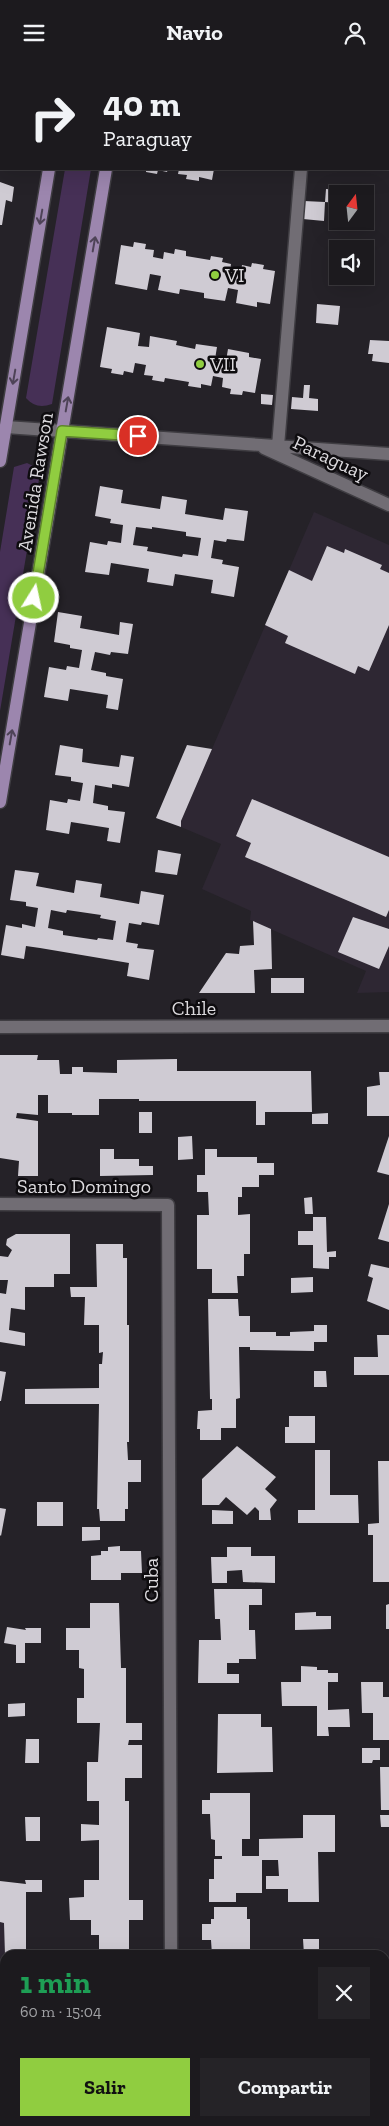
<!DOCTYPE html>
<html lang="es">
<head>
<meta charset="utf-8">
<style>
	body { margin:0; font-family:"Zilla Slab",serif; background:#252327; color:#f1f3f6; height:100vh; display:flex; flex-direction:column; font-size:19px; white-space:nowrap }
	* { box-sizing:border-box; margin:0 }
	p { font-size:16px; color:#a0a1a4 }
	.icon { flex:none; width:28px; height:28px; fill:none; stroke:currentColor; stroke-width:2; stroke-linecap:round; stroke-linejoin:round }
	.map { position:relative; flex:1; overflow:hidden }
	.sheet { position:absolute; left:0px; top:1885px; width:390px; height:176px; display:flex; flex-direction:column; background:#1c1a1e; border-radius:15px 15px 0 0; box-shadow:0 5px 20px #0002,0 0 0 1px #3a383c }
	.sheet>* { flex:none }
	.banner { position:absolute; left:0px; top:0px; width:390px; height:105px; box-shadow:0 5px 20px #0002,0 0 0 1px #3a383c; background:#1c1a1e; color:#f1f3f6; overflow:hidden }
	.needle { width:32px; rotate:15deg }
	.tools { position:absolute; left:329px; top:120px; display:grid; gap:10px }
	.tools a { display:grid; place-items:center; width:45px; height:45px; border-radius:0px; background:#1c1a1e; box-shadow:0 5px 20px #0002,0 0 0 1px #3a383c; font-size:25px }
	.pin { position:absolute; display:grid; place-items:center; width:42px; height:42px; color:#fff; margin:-21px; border:2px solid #fff; border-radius:50%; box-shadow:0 1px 5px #0007 }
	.me { position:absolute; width:55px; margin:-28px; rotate:10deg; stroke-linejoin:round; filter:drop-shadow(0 0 4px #0008) }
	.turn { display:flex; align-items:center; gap:18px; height:105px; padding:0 20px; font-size:22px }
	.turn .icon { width:65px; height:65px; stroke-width:2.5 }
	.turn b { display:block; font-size:35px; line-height:42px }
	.round { display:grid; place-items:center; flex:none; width:52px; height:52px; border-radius:0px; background:#252327 }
	.head { display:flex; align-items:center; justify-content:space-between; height:85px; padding:0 20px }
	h1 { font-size:30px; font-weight:800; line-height:38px; color:#1e9e55 }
	.action { display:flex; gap:10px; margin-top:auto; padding:10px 20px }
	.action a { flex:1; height:58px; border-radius:0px; background:#90cd40; color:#111; font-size:20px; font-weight:800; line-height:58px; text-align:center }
	.action a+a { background:#252327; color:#f1f3f6 }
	header { display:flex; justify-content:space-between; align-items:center; height:65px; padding:0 20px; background:#1c1a1e; font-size:22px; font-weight:800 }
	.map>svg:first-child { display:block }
</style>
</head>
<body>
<header><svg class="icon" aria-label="menu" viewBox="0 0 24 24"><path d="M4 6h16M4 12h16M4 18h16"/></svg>Navio<svg class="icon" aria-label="person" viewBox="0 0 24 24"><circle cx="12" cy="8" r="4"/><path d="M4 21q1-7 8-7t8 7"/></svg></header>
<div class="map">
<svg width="389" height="2061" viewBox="0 0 389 2061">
	<rect width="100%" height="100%" fill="#252228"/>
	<path fill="#2e2733" d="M314,447L389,480V927L357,928L366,906L250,855L251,846L202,824L221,779L181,762V756Z
		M0,1835L26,1839L5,1890V1983L0,1982Z"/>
	<path fill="#463056" d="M65,104H91L52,339C41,343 33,341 26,333Z
		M27,398L37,403L40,408L0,646V487L14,402Z"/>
	<path fill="#cfcbd3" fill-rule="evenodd" d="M146,104H168L167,107L158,105L157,109L146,107Z
		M179,104H214L212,115L199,112V116L186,114L187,110L178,109Z
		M0,117L14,122L12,137L6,135L2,160H0Z
		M326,124L339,125L338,138L325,137Z
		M304,136L325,137L324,156L303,154Z
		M134,177L146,179L145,184L154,185L153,192L163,194L164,187L174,189L175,184L186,186V191L210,195L211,191L223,193L222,197L231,199L230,205L241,207L242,200L251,202L252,198L264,200L263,204L275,206L270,239L257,237V242L236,238L238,225L228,223L225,236L204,233V228L180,224L179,229L158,225L161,211L150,209L147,225L115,219L121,180L133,182Z
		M317,239L340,241L338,260L316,258Z
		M107,262L140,268L138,281L149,282L150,271L177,276L176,280L195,284L196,279L217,282L215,294L226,296L228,284L249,288V292L261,294L255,328L243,326L242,330L230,329L231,324L222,322L223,313L213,311L211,321L201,319V323L188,321L189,317L165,313L164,317L152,315L153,311L144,310L146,300L135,298L133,308L124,306L123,310L111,308L112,304L100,302Z
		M370,275L389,276V298L372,296L373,289H368Z
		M304,320H310L309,333L318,334V346L291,344L292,332L303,333Z
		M261,329L273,330L272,340L261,339Z
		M100,421L123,425L121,438L160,444L162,431L187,435L185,449L223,455L225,443L248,446L244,476L227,474L226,477L214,475L211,493L223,495L222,499L239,502L234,532L211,528L213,515L175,509L173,521L147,517L149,504L111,498L109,510L85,507L90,477L107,480L108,476L121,478L123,460L110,458L111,454L95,451ZM136,462L152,464V462L186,467V471L201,473L198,491L183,489L182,492L147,486L148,482L133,480Z
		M327,481L344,488L345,484L382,500L380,504L389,508V560L369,606L358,601L355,609L285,578L288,571L265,560L289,505L312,516Z
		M58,547L82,551L80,563L119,570L120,557L133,559L128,589L111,587L110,590L95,587L91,605L106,608V611L123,614L118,645L106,643L108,630L70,624L68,636L44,632L49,602L66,605L67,601L79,603L82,585L70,583V580L54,577Z
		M60,680L83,684L82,697L95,699L119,702L121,690L134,692L129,722L112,719V723L95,720L93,738L108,741V745L125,747L120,778L107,776L109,763L71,757L69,769L46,765L50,735L67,738L68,734L80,736L83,718L71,716V712L55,710Z
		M187,680L212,684L181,756V762L156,753Z
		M252,734L389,792V845L386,852L245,792L251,778L236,771Z
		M158,785L181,789L177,810L155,807Z
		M15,805L39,808L36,821L74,828L76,815L102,819L100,832L139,839L141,826L164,830L159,860L142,857L141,860L129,858L126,877L138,879L137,883L154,885L149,915L127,911L129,898L40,883L26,881L24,894L1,890L6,860L22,863V859L35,862L38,843L26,841V837L10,835ZM51,845L66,848L67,845L101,850L100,853L116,856L113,875L98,873L97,875L63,870V866L48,863Z
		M353,852L389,864V881L379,904L338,887Z
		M253,856L271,864L272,904L254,905L255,928H199L226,888L239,889L240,881L254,880Z
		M271,913H304V928H271Z
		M0,990H38L37,995H59L60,1009H72V1002H83V1007L117,1008V995L177,994V1006H311L312,1047H265V1060H256V1036H139V1034H99V1050H72V1048H48V1030H38V1050L17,1048L16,1053L38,1056V1111H18L19,1096L0,1093Z
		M379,1007H389V1051H367V1022L380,1020Z
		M139,1047H152V1068H139Z
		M328,1048V1059H312V1049Z
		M192,1071L193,1094L178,1095V1072Z
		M389,1071V1110L377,1107Z
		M100,1084H114V1094H139V1101H153V1110L100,1111Z
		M205,1084H217V1092H257V1098H274V1110H259V1122H242V1132H238V1150L250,1149V1189H244V1211H237L238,1228H212V1204H197V1150H209L208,1127H197V1110H205Z
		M312,1132L313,1149H305L304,1133Z
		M389,1139V1177L378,1174Z
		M313,1152H326L327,1187L336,1186V1192H329V1204L313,1203V1180H298V1166H313Z
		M16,1169H70V1209H54V1222H25V1245L11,1243L9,1265L25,1268V1281L0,1277V1228L6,1229L8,1215H0V1191L8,1192L12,1185L6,1180L7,1174Z
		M96,1179H123V1193H127V1260H129V1377H127L128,1395H141V1417H128V1444H125V1456H100L99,1444H97L99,1339H25V1324L99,1323V1299H102L103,1287L99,1288V1260H84L85,1232H71L70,1222H97Z
		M371,1199L389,1203V1245L367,1236L373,1213L368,1211Z
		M313,1212V1227L291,1228V1213Z
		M208,1234H238L239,1251H250V1267H276V1271H290V1267L314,1266V1260H327V1277H314V1286L250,1285V1282H239L240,1333L236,1334V1363H221V1375H200V1364H197L198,1346L212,1345V1334H210Z
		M377,1270H389V1310H354V1292H378Z
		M0,1306L6,1307L1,1336H0Z
		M314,1306H326L327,1322H314Z
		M289,1351H315V1378H285V1362H289Z
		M237,1381L276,1412L265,1424L277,1435L270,1444L271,1455H259V1446L255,1442L247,1450L226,1432L219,1440H202V1414Z
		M315,1385H330V1430H358L359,1458H298V1445H315Z
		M378,1396H389V1517H373V1470H368V1459L379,1458Z
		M37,1437H63V1461H37Z
		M0,1443L6,1444L1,1471L0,1470Z
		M212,1445L233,1446V1459H212Z
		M82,1462H100V1475L82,1476Z
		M120,1481V1486H141L142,1508H121V1515H91V1491L101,1490V1486H108V1482Z
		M227,1482H251V1491H275V1518L243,1517L242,1505L227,1506V1518H212L211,1492H227Z
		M214,1524H262V1540H249V1565H255L256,1594H239V1598H227V1609H239V1618H198L199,1575H221L220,1554H215Z
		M90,1538H119L121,1603H126V1658H142V1675H129L128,1680H142V1713H125V1736H129V1835H143V1855H129V1890H99V1870H91V1855H70L69,1833L84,1832V1815H99V1775L81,1776V1759L99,1760V1736H87V1697H98L100,1658H77V1633H84V1604L79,1603V1585H66V1563H90Z
		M389,1539V1564H386V1540Z
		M316,1547V1551H331V1564L295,1565V1548Z
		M7,1562L26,1565L25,1563H41V1578H25V1598H16V1580L4,1578Z
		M301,1601L317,1602V1605H328V1608H338V1617H328V1645L349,1644L350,1662H328L329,1671H317V1641H282L281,1617H301Z
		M361,1617H383V1632H389V1675H373V1648H362Z
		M25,1638V1651L8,1652V1639Z
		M218,1649H261V1662H272L273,1707L217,1708Z
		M26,1674H39V1698H25Z
		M362,1683H380V1695H373L372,1698H362Z
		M380,1702H389V1745H381Z
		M210,1728H250V1774H242V1791H259V1774L303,1773V1750H335V1787H318L319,1837H288V1824H266V1811H279L278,1795H262V1828H236V1837H209V1814H214V1794H222V1791H215V1775L211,1774L210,1749H202V1735H210Z
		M380,1750H389V1762H381Z
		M25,1752H40V1776H26Z
		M25,1815H42V1827H26V1884H43V1890H5L4,1858L0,1857V1816L26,1819Z
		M214,1842H247V1854H250V1890H212L211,1875H202V1859H211V1854H214Z
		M303,1874H319V1884H344V1890H304Z
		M5,1920V1963L0,1962V1921Z
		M363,2056H377L376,2061H362Z"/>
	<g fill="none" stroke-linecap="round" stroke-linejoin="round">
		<defs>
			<path id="minor" d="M310,1V0
				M6,362L389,389
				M278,381L301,104
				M264,383L389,440
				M0,962L389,961
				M0,1139L168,1140L171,1890
				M0,2026L5,2028
				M130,2056L150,2061
				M172,2056V2061"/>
			<path id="major" d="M67,1V0
				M124,1V0
				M0,396L49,104
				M0,737L106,104"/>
		</defs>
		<use href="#minor" stroke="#3f3d42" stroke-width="15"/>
		<use href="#major" stroke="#3f3d42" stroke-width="15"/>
		<use href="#minor" stroke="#716d74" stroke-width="12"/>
		<use href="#major" stroke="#9c86ae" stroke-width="12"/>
	</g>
	<defs><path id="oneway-shaft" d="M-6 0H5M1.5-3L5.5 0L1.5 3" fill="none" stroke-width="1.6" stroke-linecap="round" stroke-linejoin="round" transform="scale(1.25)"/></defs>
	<g stroke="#4e4357">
		<use href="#oneway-shaft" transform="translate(41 152) rotate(100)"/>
		<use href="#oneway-shaft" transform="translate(94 179) rotate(-80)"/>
		<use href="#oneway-shaft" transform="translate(14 312) rotate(100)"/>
		<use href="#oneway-shaft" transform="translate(67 339) rotate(-80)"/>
		<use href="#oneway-shaft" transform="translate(11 672) rotate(-80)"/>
	</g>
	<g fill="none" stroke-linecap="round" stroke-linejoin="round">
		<defs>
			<path id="route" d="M34,533L62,366L138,371"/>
		</defs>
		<use href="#route" stroke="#5e852a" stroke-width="12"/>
		<use href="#route" stroke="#90cd40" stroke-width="9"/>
	</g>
	<g fill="#90cd40" stroke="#0e0c0f" stroke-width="2">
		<circle cx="215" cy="210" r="5"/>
		<circle cx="200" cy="299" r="5"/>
	</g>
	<g text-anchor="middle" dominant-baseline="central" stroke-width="5" stroke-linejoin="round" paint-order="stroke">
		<g font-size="20" fill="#dcdade" stroke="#0e0c0f" text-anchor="start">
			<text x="225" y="210">VI</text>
			<text x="210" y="299">VII</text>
		</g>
		<g font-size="20" fill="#dcdade" stroke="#0e0c0f">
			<text transform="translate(331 393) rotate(25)">Paraguay</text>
			<text transform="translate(35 417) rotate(-81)">Avenida Rawson</text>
			<text x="194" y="943">Chile</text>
			<text x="84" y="1121">Santo Domingo</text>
			<text transform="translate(151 1515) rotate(-90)">Cuba</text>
		</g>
	</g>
</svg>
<div class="tools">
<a><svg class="needle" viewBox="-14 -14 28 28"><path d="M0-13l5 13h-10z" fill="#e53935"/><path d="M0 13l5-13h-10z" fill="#a0a1a4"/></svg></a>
<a><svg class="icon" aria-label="sound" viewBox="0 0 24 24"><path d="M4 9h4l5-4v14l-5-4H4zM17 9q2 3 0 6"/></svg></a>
</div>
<div class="pin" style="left:138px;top:371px;background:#d93025"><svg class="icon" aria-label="arrive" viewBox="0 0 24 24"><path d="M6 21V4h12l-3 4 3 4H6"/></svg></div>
<svg class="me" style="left:34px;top:533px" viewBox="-20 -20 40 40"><circle r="17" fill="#90cd40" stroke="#fff" stroke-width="3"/><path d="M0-11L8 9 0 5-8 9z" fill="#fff"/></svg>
<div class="banner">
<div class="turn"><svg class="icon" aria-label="right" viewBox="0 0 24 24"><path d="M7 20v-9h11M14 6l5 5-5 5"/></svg><div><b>40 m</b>Paraguay</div></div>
</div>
<section class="sheet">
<div class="head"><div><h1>1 min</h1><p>60 m · 15:04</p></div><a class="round"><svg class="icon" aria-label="close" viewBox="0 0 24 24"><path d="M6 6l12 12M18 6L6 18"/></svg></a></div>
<div class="action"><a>Salir</a><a>Compartir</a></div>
</section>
</div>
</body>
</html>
